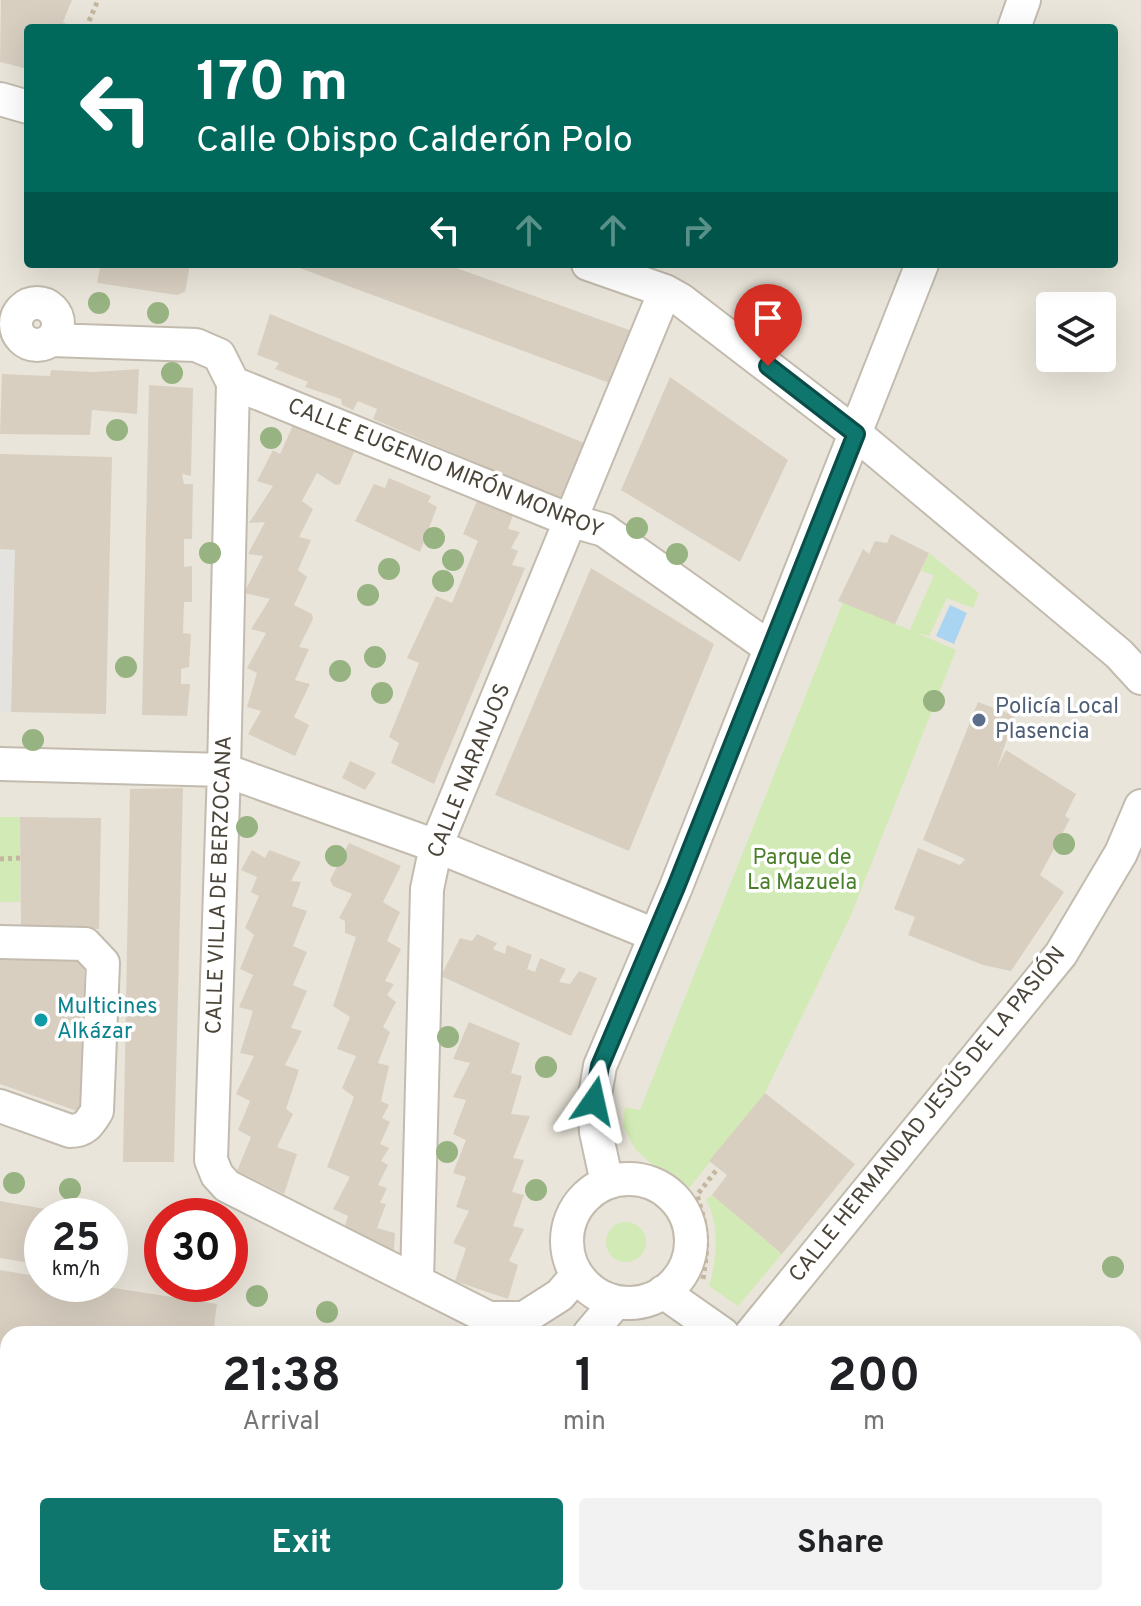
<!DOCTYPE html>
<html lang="en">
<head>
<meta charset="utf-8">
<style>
	body { margin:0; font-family:Overpass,sans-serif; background:#f2f2f2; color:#202124; height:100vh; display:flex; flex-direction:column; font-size:30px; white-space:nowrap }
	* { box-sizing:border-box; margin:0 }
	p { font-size:26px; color:#757577 }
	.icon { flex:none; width:44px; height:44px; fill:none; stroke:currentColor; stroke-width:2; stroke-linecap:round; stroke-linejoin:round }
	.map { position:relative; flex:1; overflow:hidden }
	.panel { position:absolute; left:0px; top:1326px; width:1142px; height:280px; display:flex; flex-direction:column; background:#fff; border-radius:24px 24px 0 0; box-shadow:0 8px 32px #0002 }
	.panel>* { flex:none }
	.guide { position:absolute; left:24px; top:24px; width:1094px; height:244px; border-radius:8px; box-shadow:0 8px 32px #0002; background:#00695c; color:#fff; overflow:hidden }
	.tools { position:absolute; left:1036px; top:292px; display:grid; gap:16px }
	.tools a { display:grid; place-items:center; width:80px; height:80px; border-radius:8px; background:#fff; box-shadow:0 8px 32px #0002; font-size:40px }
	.speed { position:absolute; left:24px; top:1198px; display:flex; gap:16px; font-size:40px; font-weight:700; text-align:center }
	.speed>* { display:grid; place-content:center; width:104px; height:104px; border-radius:50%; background:#fff; box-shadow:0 8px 32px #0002; line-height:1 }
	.speed small { font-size:20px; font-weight:400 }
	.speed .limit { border:12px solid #d22; background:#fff; color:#111 }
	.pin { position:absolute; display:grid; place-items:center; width:68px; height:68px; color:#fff; margin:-82px -34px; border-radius:50% 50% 50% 0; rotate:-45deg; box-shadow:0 0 8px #0007 }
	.pin .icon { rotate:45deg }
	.me { position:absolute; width:88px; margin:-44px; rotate:11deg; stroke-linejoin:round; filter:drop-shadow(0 0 6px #0008) }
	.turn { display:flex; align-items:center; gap:28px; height:168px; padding:0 40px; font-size:36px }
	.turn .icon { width:104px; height:104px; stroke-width:2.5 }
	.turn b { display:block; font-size:56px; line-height:68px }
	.lanes { display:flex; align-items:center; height:76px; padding:0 40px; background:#0003; justify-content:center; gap:40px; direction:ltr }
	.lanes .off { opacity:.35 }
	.eta { display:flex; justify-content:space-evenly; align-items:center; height:136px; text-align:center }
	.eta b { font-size:48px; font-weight:700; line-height:56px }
	.button { display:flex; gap:16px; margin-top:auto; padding:16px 40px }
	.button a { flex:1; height:92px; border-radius:8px; background:#0f766e; color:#fff; font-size:32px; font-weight:700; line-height:92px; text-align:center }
	.button a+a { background:#f2f2f2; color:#202124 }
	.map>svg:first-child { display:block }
</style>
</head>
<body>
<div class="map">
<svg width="1141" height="1606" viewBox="0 0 1141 1606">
	<rect width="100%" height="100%" fill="#f6f3ec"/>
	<path fill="#eae5da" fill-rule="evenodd" d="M0,0H1141V1606H0ZM28,28H1114V264H28ZM1050,306H1102V358H1050ZM42,1216H110V1284H42ZM162,1216H230V1284H162ZM8,1334H1134V1598H8Z"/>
	<path fill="#d2eab5" d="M929,553L979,593L973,608L947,598L929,636L917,633L956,650L851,915L765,1093L685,1193L635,1149L623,1126L625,1107L640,1110L843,602L910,630L934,575L921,571Z
		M0,817H20V902H0Z
		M712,1195L782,1254L738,1306L709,1286C717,1261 720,1223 706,1200Z
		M606 1242a20 20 0 1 1 40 0a20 20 0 1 1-40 0Z"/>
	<path fill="#e5e3e0" d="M0,549L15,550L11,712H0Z"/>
	<path fill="#a9d4f2" d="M950,605L967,613L954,644L936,636Z"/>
	<path fill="#d8cfc1" d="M1,0H72L63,22L74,28H28V69L0,62Z
		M101,264H190L186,288L185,292L177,295L97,283Z
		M289,264H445L632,331L612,384Z
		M270,314L589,445L567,501L373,419L377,409L358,401L353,410L342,405L341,399L305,387L308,382L275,369L279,363L257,355Z
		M139,369L137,414L92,410L90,435L0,434L2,374L50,376L51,370L94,372Z
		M670,377L788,460L740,562L621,490Z
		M149,385L193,388L191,476L182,474L184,484H193L192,539H184V567L192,566V602H184L183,633L191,634L189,667L181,669V684H190L187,716L142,715Z
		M294,423L355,450L340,484L336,485L317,473L302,501L313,509L299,537L311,540L298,570L307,577L294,605L312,614L313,619L299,647L309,649L295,680L310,684L294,717L309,725L295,756L248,734L261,711L247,707L257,673L247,668L266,633L251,629L270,599L244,593L263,556L248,554L265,522L249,523L273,486L257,481L273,450L280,454Z
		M0,454L112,457L106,714L11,712L15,550L0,549Z
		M389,478L431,496L428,502L437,507L420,552L355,521L374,484L385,488Z
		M477,501L513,515L508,529L520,532L511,548L518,551L512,565L525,568L434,784L391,763L399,743L389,737L419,663L407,658L436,596L452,603L478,541L463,534Z
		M891,534L929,553L895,624L838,601L863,549L869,554L875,541L887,543Z
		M591,568L714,644L629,851L495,795Z
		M978,702L1015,716L997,768L1006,750L1076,794L1065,816L1070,819L1040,875L1064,892L1011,971L983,965L908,935L915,917L894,909L918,848L960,865L965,859L923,840Z
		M350,761L376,773L365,790L342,778Z
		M183,788L174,1162H123L130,789Z
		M20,817L101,818L99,929H21Z
		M349,843L401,866L383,902L400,912L387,941L401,949L385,981L394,984L387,995L396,1002L383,1027L390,1032L378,1063L389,1066L381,1101L389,1105L382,1118L390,1122L380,1144L389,1148L381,1161L388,1165L378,1185L387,1188L380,1203L386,1204L377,1228L395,1233L394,1251L344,1228L348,1216L333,1209L350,1177L327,1167L354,1097L342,1088L356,1056L337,1049L350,1017L333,1006L356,937L345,933V921L339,918L352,894L333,886L330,880Z
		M252,850L265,858L269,850L301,862L291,881L301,882L292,906L307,911L293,946L307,952L293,985L307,991L291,1028L302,1031L285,1065L299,1070L286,1109L293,1114L277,1147L297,1154L284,1194L237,1171L251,1137L238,1130L250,1101L236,1094L254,1056L240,1053L253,1011L239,1007L253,975L240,969L254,935L245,928L259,896L251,892L257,877L241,870Z
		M477,934L497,943L493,949L505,954L507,945L532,955L527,969L535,972L540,958L566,969L559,982L570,984L579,971L597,978L571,1036L441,976L460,938L472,941Z
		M0,954L85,955L80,1112L0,1084Z
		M469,1022L520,1043L511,1073L522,1076L511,1114L530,1116L513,1158L524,1160L512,1192L524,1195L513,1226L524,1229L509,1261L518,1265L508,1299L455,1281L466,1248L453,1243L469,1211L456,1207L466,1177L453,1173L466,1140L453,1134L466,1100L453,1097L470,1063L453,1059Z
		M765,1093L855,1164L782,1254L712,1195L727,1175L709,1161Z
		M0,1201L51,1210L50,1216H42V1265L0,1258Z
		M0,1270L42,1277V1284H88L217,1304L213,1334H8V1414L0,1417Z
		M454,1598H978L971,1606H448Z"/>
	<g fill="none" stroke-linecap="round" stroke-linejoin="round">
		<defs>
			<path id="minor" d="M1014,28L1024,0
				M0,99L28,107
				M588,264L665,291L681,300L856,434L1119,654L1141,678
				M16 324a21 21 0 1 1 42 0a21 21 0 1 1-42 0Z
				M51,340L196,345L219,355L233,383L224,770L211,1160L217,1175L227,1186L489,1318H524L560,1295L577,1275
				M233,383L572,521L604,530L770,648
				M0,764L224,770L436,846L655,935
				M0,942L85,944L103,963L97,1111C89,1124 85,1131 70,1131L0,1106
				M567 1241a62 62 0 1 1 124 0a62 62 0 1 1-124 0Z
				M607,1183L596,1132L594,1101L600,1066L676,887L922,264
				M417,1281L427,889L436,846L665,291
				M663,1292L723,1334
				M589,1334L616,1302
				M751,1334L1061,954L1121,853L1141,806
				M1107,1598L1118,1606
				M347,1606L355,1598"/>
		</defs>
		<use href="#minor" stroke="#c2bbae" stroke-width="36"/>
		<path stroke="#c4b79f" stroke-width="5" stroke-dasharray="4 4" stroke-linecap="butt" d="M89,21L98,0
			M0,859L20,858
			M703,1279C709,1242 708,1230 697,1195L718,1168"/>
		<use href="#minor" stroke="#fff" stroke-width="32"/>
	</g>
	<g fill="#97b381">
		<circle cx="99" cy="303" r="11"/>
		<circle cx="158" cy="313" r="11"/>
		<circle cx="172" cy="373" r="11"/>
		<circle cx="117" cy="430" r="11"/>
		<circle cx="271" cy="438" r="11"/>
		<circle cx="637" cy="528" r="11"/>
		<circle cx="434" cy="538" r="11"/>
		<circle cx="210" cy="553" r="11"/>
		<circle cx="677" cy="554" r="11"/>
		<circle cx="453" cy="560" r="11"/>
		<circle cx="389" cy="569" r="11"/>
		<circle cx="443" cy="581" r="11"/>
		<circle cx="368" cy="595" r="11"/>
		<circle cx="375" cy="657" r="11"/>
		<circle cx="126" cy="667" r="11"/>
		<circle cx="340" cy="671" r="11"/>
		<circle cx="382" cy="693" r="11"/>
		<circle cx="934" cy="701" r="11"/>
		<circle cx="33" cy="740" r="11"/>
		<circle cx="247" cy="827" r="11"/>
		<circle cx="1064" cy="844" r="11"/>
		<circle cx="336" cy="856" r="11"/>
		<circle cx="448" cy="1037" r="11"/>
		<circle cx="546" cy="1067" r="11"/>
		<circle cx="447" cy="1152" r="11"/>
		<circle cx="14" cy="1183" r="11"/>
		<circle cx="70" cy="1189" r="11"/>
		<circle cx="536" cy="1190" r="11"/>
		<circle cx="1113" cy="1267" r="11"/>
		<circle cx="257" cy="1296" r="11"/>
		<circle cx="327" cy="1312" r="11"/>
	</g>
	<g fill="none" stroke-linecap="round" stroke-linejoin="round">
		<defs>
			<path id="route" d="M594,1101L600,1066L676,887L856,434L768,366"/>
		</defs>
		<use href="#route" stroke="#0a4d48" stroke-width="20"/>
		<use href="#route" stroke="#0f766e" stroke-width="14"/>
	</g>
	<circle fill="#5c6f8a" stroke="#fff" stroke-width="3" cx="979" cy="720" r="8"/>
	<circle fill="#0f9aa8" stroke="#fff" stroke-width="3" cx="41" cy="1020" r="8"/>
	<g text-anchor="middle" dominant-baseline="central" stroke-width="7" stroke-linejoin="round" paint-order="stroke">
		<g font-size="22" fill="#4b4439" stroke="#fff">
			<text transform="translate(445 469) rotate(22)">CALLE EUGENIO MIRÓN MONROY</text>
			<text transform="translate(470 771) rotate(-68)">CALLE NARANJOS</text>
			<text transform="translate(220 885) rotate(-88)">CALLE VILLA DE BERZOCANA</text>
			<text transform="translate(928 1115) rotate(-51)">CALLE HERMANDAD JESÚS DE LA PASIÓN</text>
		</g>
		<g font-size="22" fill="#4e5e75" stroke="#fff" text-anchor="start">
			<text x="995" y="707">Policía Local<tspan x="995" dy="25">Plasencia</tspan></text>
		</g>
		<g font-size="22" fill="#4a7f2a" stroke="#fff">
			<text x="802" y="858">Parque de<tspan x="802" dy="25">La Mazuela</tspan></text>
		</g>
		<g font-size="22" fill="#0d838f" stroke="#fff" text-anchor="start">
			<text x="57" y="1007">Multicines<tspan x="57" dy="25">Alkázar</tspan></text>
		</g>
	</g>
</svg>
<div class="tools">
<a><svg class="icon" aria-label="layers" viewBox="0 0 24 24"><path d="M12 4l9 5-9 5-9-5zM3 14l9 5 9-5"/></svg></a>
</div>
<div class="speed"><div>25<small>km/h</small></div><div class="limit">30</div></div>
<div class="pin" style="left:768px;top:366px;background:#d93025"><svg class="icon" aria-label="arrive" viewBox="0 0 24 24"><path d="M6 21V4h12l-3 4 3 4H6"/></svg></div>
<svg class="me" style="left:594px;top:1101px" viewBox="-20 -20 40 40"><path d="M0-17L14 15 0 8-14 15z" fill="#0f766e" stroke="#fff" stroke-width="4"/></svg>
<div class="guide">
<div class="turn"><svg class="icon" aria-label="left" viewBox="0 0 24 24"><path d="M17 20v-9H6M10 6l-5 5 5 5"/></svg><div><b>170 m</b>Calle Obispo Calderón Polo</div></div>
<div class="lanes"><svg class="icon" aria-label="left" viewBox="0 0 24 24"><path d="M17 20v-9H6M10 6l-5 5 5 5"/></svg><svg class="icon off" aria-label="ahead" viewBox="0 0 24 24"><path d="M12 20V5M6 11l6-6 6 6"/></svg><svg class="icon off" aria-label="ahead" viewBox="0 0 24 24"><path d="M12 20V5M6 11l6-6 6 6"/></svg><svg class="icon off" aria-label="right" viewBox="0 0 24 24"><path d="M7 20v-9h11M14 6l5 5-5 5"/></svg></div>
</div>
<section class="panel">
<div class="eta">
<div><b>21:38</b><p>Arrival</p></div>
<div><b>1</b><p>min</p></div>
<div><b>200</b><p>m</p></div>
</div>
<div class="button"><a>Exit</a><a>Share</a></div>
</section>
</div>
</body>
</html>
